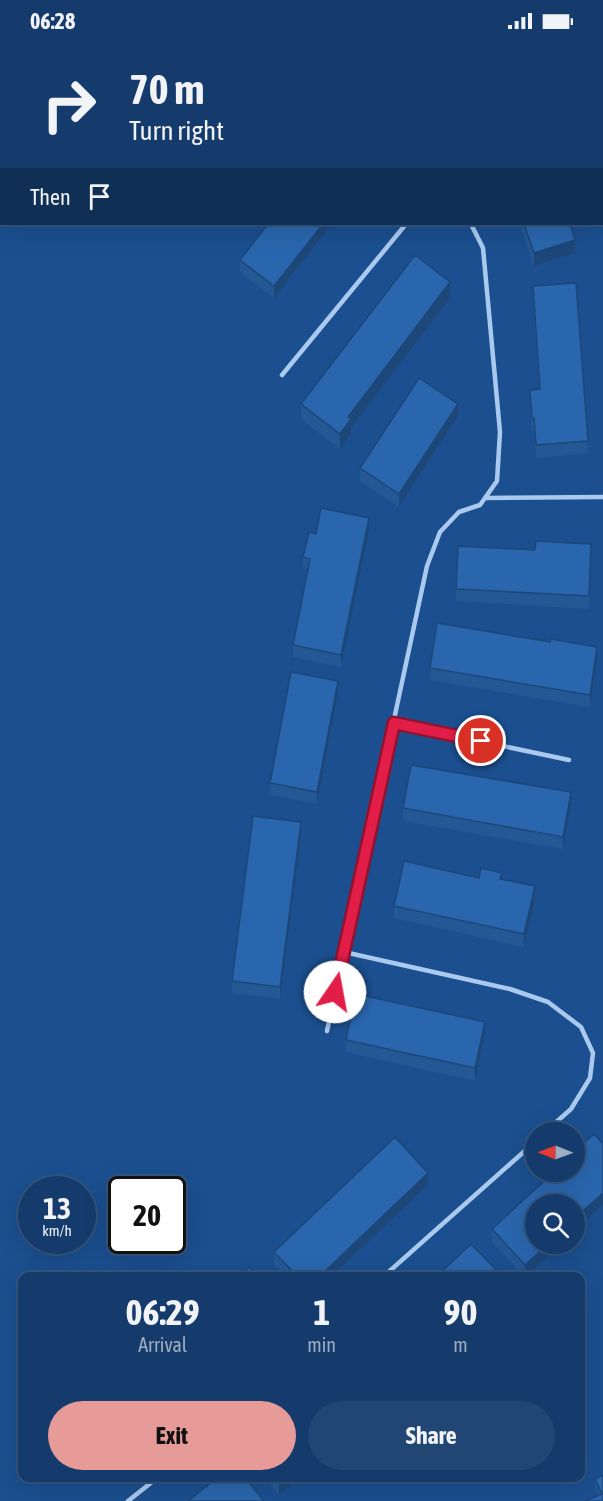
<!DOCTYPE html>
<html lang="en">
<head>
<meta charset="utf-8">
<style>
	body { margin:0; font-family:"Asap Condensed",sans-serif; background:#214673; color:#f1f3f6; height:100vh; display:flex; flex-direction:column; font-size:22px; white-space:nowrap }
	* { box-sizing:border-box; margin:0 }
	p { font-size:20px; color:#9dadc1 }
	.icon { flex:none; width:33px; height:33px; fill:none; stroke:currentColor; stroke-width:2; stroke-linecap:round; stroke-linejoin:round }
	.map { position:relative; flex:1; overflow:hidden }
	.drawer { position:absolute; left:18px; top:1230px; width:567px; height:210px; display:flex; flex-direction:column; background:#143b6b; border-radius:12px; box-shadow:0 6px 24px #0002,0 0 0 2px #33557e }
	.drawer>* { flex:none }
	.top-card { position:absolute; left:0px; top:0px; width:603px; height:183px; box-shadow:0 6px 24px #0002,0 0 0 2px #33557e; background:#143b6b; color:#f1f3f6; overflow:hidden }
	.needle { width:39px; rotate:271deg }
	.fabs { position:absolute; left:525px; top:1080px; display:grid; gap:12px }
	.fabs a { display:grid; place-items:center; width:60px; height:60px; border-radius:50%; background:#143b6b; box-shadow:0 6px 24px #0002,0 0 0 2px #33557e; font-size:30px }
	.speed { position:absolute; left:18px; top:1134px; display:flex; gap:12px; font-size:30px; font-weight:700; text-align:center }
	.speed>* { display:grid; place-content:center; width:78px; height:78px; border-radius:50%; background:#143b6b; box-shadow:0 6px 24px #0002,0 0 0 2px #33557e; line-height:1 }
	.speed small { font-size:15px; font-weight:400 }
	.speed .limit { border:3px solid #111; border-radius:9px; background:#fff; color:#111 }
	.pin { position:absolute; display:grid; place-items:center; width:51px; height:51px; color:#fff; margin:-26px; border:3px solid #fff; border-radius:50%; box-shadow:0 2px 6px #0007 }
	.me { position:absolute; width:66px; margin:-33px; rotate:12deg; stroke-linejoin:round; filter:drop-shadow(0 0 4px #0008) }
	.turn { display:flex; align-items:center; gap:21px; height:126px; padding:0 30px; font-size:27px }
	.turn .icon { width:78px; height:78px; stroke-width:2.5 }
	.turn b { display:block; font-size:42px; line-height:51px }
	.then { display:flex; align-items:center; height:57px; padding:0 30px; background:#0003; gap:12px; font-size:22px }
	.eta { display:flex; justify-content:space-evenly; align-items:center; height:102px; text-align:center }
	.eta b { font-size:36px; font-weight:700; line-height:42px }
	.button { display:flex; gap:12px; margin-top:auto; padding:12px 30px }
	.button a { flex:1; height:69px; border-radius:36px; background:#e69b98; color:#111; font-size:24px; font-weight:700; line-height:69px; text-align:center }
	.button a+a { background:#214673; color:#f1f3f6 }
	.status { display:flex; justify-content:space-between; align-items:center; height:42px; padding:0 30px; background:#143b6b; direction:ltr }
	.status svg { height:16px; fill:currentColor }
	.map>svg:first-child { display:block }
</style>
</head>
<body>
<div class="status"><b>06:28</b><svg viewBox="0 0 49 12"><path d="M0 12V9h3v3zM5 12V6h3v6zM10 12V3h3v9zM15 12V0h3v12zM26 1h20v11H26zM47 4h2v5h-2z"/></svg></div>
<div class="map">
<svg width="603" height="1459" viewBox="0 0 603 1459">
	<rect width="100%" height="100%" fill="#1b4f8f"/>
	<g fill="none" stroke-linecap="round" stroke-linejoin="round">
		<path stroke="#a9c9ee" stroke-width="4.5" d="M274,0L276,2
			M325,2L326,0
			M282,333L406,182
			M485,456L603,455
			M394,681L569,718
			M344,910L510,947L548,960L581,985L593,1011L590,1036L571,1067L545,1090
			M327,989L427,524L440,490L459,470L480,463L497,439L500,390L483,206L471,182
			M384,1234L536,1099
			M128,1459L157,1436"/>
	</g>
	<path fill="#245895" d="M491,0H601L603,2V20L602,22V2H493Z
		M332,182L274,256L240,230V218Z
		M520,182H570L575,211L534,224Z
		M533,244L588,399V411L536,416L534,389H532L530,360V348L539,347L533,257Z
		M450,256L351,386V392L340,407L301,377V362Z
		M458,374L399,465L360,439V426Z
		M369,488L341,625L293,615V603L308,528L303,527V515L316,492Z
		M591,514L589,567L456,559V547Z
		M597,617L590,665L430,638V626Z
		M338,651L317,762L270,753V741Z
		M571,763L563,807L403,779V766Z
		M301,793L280,957L232,951V939Z
		M479,836L502,837L535,857L524,905L394,876V864Z
		M485,992L475,1039L346,1010V998Z
		M603,1102V1163L574,1189V1162L562,1202L526,1234H524L492,1200V1187Z
		M428,1143L332,1234H286L274,1222V1210Z
		M603,1433V1459L598,1453L595,1445V1437Z
		M91,1436H107L98,1443Z
		M265,1436H300L279,1453Z"/>
	<path fill="#1d4779" d="M603,5V20L602,22V7Z
		M323,182H332L274,256V244Z
		M575,198V211L534,224V211Z
		M450,240V256L351,386V392L340,407V392L348,375Z
		M458,362V374L399,465V452Z
		M369,476V488L341,625V613Z
		M597,605V617L590,665V653Z
		M338,639V651L317,762V750Z
		M571,750V763L563,807V795Z
		M301,780V793L280,957V945Z
		M535,844V857L524,905V892Z
		M485,980V992L475,1039V1026Z
		M428,1131V1143L332,1234H320Z
		M603,1151V1163L574,1189V1177Z
		M548,1202H562L526,1234H525V1223Z
		M98,1436H107L98,1443Z
		M285,1436H300L279,1453V1440Z"/>
	<path fill="#2a66ad" stroke="#1d4779" stroke-width="1.5" d="M167,0H214L216,2H166Z
		M370,0H466L468,2H372Z
		M510,0H601L603,2V5L602,7V2H512Z
		M268,182H323L274,244L240,218Z
		M524,182H570L575,198L534,211Z
		M415,213L450,240L348,375L351,377L340,392L301,362Z
		M576,241L588,399L536,403L534,376H532L530,348L540,347L533,244Z
		M419,336L458,362L399,452L360,426Z
		M321,466L369,476L341,613L293,603L310,517L303,515L309,490L316,492Z
		M536,499L591,502L589,554L456,547L458,504L535,508Z
		M437,581L550,600L551,597L597,605L590,653L430,626Z
		M291,630L338,639L317,750L270,741Z
		M411,723L571,750L563,795L403,766Z
		M253,774L301,780L280,945L232,939Z
		M404,819L479,836L481,826L502,831L500,837L535,844L524,892L394,864Z
		M356,952L485,980L475,1026L346,998Z
		M594,1092L603,1102V1151L574,1177V1162H536V1202H548L525,1223L492,1187L554,1130H574V1110Z
		M395,1095L428,1131L320,1234H297L274,1210Z
		M471,1202L502,1234H437Z
		M249,1225L259,1234H240Z
		M603,1433V1459H585L602,1452L595,1437Z
		M217,1436H245L264,1459H188Z
		M275,1436H285L279,1440Z"/>
	<g fill="none" stroke-linecap="round" stroke-linejoin="round">
		<defs>
			<path id="route" d="M335,950L394,681L481,699"/>
		</defs>
		<use href="#route" stroke="#92132f" stroke-width="15"/>
		<use href="#route" stroke="#e11d48" stroke-width="10"/>
	</g>
</svg>
<div class="fabs">
<a><svg class="needle" viewBox="-14 -14 28 28"><path d="M0-13l5 13h-10z" fill="#e53935"/><path d="M0 13l5-13h-10z" fill="#9dadc1"/></svg></a>
<a><svg class="icon" aria-label="search" viewBox="0 0 24 24"><circle cx="10" cy="10" r="6"/><path d="M15 15l6 6"/></svg></a>
</div>
<div class="speed"><div>13<small>km/h</small></div><div class="limit">20</div></div>
<div class="pin" style="left:481px;top:699px;background:#d93025"><svg class="icon" aria-label="arrive" viewBox="0 0 24 24"><path d="M6 21V4h12l-3 4 3 4H6"/></svg></div>
<svg class="me" style="left:335px;top:950px" viewBox="-20 -20 40 40"><circle r="19" fill="#fff"/><path d="M0-13L10 11 0 6-10 11z" fill="#e11d48"/></svg>
<div class="top-card">
<div class="turn"><svg class="icon" aria-label="right" viewBox="0 0 24 24"><path d="M7 20v-9h11M14 6l5 5-5 5"/></svg><div><b>70 m</b>Turn right</div></div>
<div class="then">Then<svg class="icon" aria-label="arrive" viewBox="0 0 24 24"><path d="M6 21V4h12l-3 4 3 4H6"/></svg></div>
</div>
<section class="drawer">
<div class="eta">
<div><b>06:29</b><p>Arrival</p></div>
<div><b>1</b><p>min</p></div>
<div><b>90</b><p>m</p></div>
</div>
<div class="button"><a>Exit</a><a>Share</a></div>
</section>
</div>
</body>
</html>
